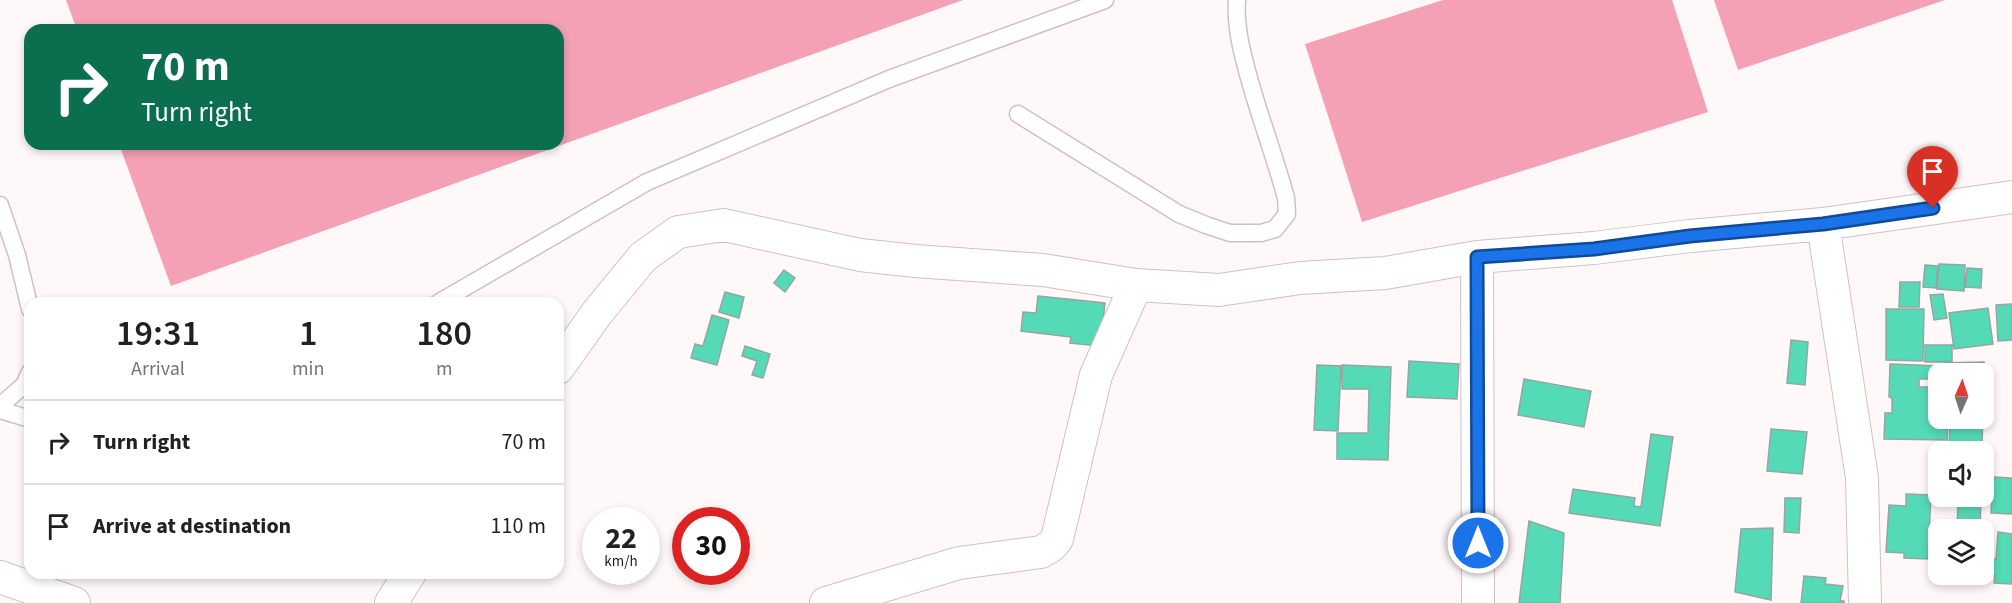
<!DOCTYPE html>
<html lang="en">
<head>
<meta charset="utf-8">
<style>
	body { margin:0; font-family:"Source Sans 3",sans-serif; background:#f6f6f6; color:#202124; height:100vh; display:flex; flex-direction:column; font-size:22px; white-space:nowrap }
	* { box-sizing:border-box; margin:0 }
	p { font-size:20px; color:#757577 }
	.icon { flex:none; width:33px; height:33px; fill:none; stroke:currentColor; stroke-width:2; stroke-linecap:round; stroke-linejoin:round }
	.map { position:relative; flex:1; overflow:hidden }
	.sheet { position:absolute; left:24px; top:297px; width:540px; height:282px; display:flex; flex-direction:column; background:#fff; border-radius:18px; box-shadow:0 3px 9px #0003 }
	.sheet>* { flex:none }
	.hud { position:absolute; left:24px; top:24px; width:540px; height:126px; border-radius:18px; box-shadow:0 3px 9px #0003; background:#0b6e4f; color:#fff; overflow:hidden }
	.needle { width:39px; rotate:3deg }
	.controls { position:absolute; left:1928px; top:363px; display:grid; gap:12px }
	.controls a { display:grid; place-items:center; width:66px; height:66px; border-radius:12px; background:#fff; box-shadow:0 3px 9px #0003; font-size:30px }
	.speed { position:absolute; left:582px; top:507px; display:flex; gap:12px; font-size:30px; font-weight:700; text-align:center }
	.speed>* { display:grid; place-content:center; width:78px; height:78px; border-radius:50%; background:#fff; box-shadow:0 3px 9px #0003; line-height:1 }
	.speed small { font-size:15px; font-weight:400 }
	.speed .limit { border:9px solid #d22; background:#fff; color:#111 }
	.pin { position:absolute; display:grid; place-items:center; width:51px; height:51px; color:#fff; margin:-62px -26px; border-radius:50% 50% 50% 0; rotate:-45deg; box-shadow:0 0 6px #0007 }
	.pin .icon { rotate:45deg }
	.me { position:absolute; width:66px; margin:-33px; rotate:0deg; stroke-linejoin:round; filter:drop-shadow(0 0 4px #0008) }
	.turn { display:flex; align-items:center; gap:21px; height:126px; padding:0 18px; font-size:27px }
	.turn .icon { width:78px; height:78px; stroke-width:2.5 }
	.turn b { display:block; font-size:42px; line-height:51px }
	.eta { display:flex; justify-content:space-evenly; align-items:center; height:102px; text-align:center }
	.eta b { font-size:36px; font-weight:600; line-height:42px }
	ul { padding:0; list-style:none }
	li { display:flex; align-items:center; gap:18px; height:84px; padding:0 18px; border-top:2px solid #e0e0e0 }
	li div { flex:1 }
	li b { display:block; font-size:22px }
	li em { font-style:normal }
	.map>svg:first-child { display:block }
</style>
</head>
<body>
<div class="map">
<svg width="2012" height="603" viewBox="0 0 2012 603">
	<rect width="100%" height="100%" fill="#fff8f9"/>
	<path fill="#f4a0b5" d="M66,0H963L171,286L119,144H558V30H77Z
		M1443,0H1672L1708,112L1362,222L1305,44Z
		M1714,0H1945L1738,70Z"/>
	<path fill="#55dab8" stroke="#95a59f" stroke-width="1.5" d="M1939,264L1965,265L1964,291L1937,289Z
		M1925,265L1938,266L1936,288L1923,287Z
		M1967,268L1982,269L1981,288L1965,287Z
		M784,270L795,278L785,292L774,283Z
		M1900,282H1920L1919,307H1899Z
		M725,292L744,297L739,318L719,312Z
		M1943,294L1947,318L1934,320L1930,295Z
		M1038,296L1105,303L1100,346L1070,343L1071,337L1021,331L1023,312L1036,313Z
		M2012,304V340L1998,341L1996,305Z
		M1988,308L1993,344L1954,349L1949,313Z
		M1886,309H1924L1923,361L1886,360Z
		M712,315L729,320L717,365L691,358L695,344L703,346Z
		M1791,340L1808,342L1805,385L1787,383Z
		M1925,345H1952V362H1925Z
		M745,346L770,354L763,378L752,375L757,361L742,356Z
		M1409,361L1459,364L1457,399L1407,397Z
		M1984,362L1985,394H1983V374H1946L1945,363Z
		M1890,364L1942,366V374H1938V379H1919V387H1936L1938,418H1954V423H1948L1947,440L1884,439L1885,413H1892V398L1889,397Z
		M1317,365L1341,366L1338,431L1314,430Z
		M1342,365L1391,367L1388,460L1337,459V433H1368L1369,389H1342Z
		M1524,379L1591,391L1584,427L1518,415Z
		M1965,418H1983L1982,442L1980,444L1949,443L1950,425H1965Z
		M1771,429L1807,432L1802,474L1767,471Z
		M1651,434L1673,437L1660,526L1569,513L1573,489L1635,498L1634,506L1641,507Z
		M1993,477L2012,478V514L1991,513Z
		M1931,483H1938V496H1981L1980,530H1957L1958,500H1937V492H1930Z
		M1906,494L1931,495L1928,559L1904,558V553L1886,552L1889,505L1906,506Z
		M1785,498H1801L1799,533L1784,532Z
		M1529,521L1564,533L1560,603H1519Z
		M1773,528L1771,600L1735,592L1741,529Z
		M1998,532L2012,534V584L1994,583L1995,576H1987L1989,559H1996Z
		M1935,538H1938V558H1934Z
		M1804,576L1826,578L1825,584L1843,586L1840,601H1844V603H1801Z"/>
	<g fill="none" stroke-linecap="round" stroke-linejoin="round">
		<defs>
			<path id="service" d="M1018,114L1179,214L1206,225L1230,233H1261L1275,229L1287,214L1286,198C1275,157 1260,118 1249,78C1242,53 1235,26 1237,0
				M0,205L17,255L30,309
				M438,303L647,182L889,79L1105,0
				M0,406L24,385L30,372
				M0,410L30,419"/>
			<path id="minor" d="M1823,224L1862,478L1865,603
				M1477,257L1478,603
				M558,368L597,313L643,257L678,232L724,225L860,255L915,261L1043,270L1136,285L1219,290L1300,278L1385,273L1477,257L1594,248L1690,236L1823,224L2012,197
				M0,577L74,603
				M391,603L410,573
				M826,603L959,563L1041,552L1051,546L1057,539L1096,375L1136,285"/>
		</defs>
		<use href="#service" stroke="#d1c0c3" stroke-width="19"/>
		<use href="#minor" stroke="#d1c0c3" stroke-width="34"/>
		<use href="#service" stroke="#fff" stroke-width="16"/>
		<use href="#minor" stroke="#fff" stroke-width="32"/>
	</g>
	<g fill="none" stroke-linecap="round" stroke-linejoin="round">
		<defs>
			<path id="route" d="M1478,543L1477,257L1594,249L1690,236L1823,224L1933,208"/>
		</defs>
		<use href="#route" stroke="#114b97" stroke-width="15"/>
		<use href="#route" stroke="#1a73e8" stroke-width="10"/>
	</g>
</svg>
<div class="controls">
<a><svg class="needle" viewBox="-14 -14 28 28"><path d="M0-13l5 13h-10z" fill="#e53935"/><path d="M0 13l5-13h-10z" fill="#757577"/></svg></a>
<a><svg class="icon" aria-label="sound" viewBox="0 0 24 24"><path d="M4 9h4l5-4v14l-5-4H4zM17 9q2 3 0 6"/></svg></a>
<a><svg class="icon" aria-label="layers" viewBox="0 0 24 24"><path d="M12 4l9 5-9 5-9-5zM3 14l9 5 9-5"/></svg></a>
</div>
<div class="speed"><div>22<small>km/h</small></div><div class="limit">30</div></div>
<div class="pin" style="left:1933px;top:208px;background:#d93025"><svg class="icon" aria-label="arrive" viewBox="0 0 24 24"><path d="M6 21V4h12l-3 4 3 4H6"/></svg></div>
<svg class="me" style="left:1478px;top:543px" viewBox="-20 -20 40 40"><circle r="17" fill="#1a73e8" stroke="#fff" stroke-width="3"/><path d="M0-11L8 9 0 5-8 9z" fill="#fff"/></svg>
<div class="hud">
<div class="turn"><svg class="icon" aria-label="right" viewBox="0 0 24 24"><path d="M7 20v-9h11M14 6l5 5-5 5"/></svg><div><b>70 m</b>Turn right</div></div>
</div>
<section class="sheet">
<div class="eta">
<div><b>19:31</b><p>Arrival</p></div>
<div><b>1</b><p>min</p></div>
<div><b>180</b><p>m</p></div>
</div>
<ul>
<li><svg class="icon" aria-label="right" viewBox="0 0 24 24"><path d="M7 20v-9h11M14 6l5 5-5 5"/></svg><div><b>Turn right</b></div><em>70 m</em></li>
<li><svg class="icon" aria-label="arrive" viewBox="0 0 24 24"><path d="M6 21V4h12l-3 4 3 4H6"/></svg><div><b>Arrive at destination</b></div><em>110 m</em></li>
</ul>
</section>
</div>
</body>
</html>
